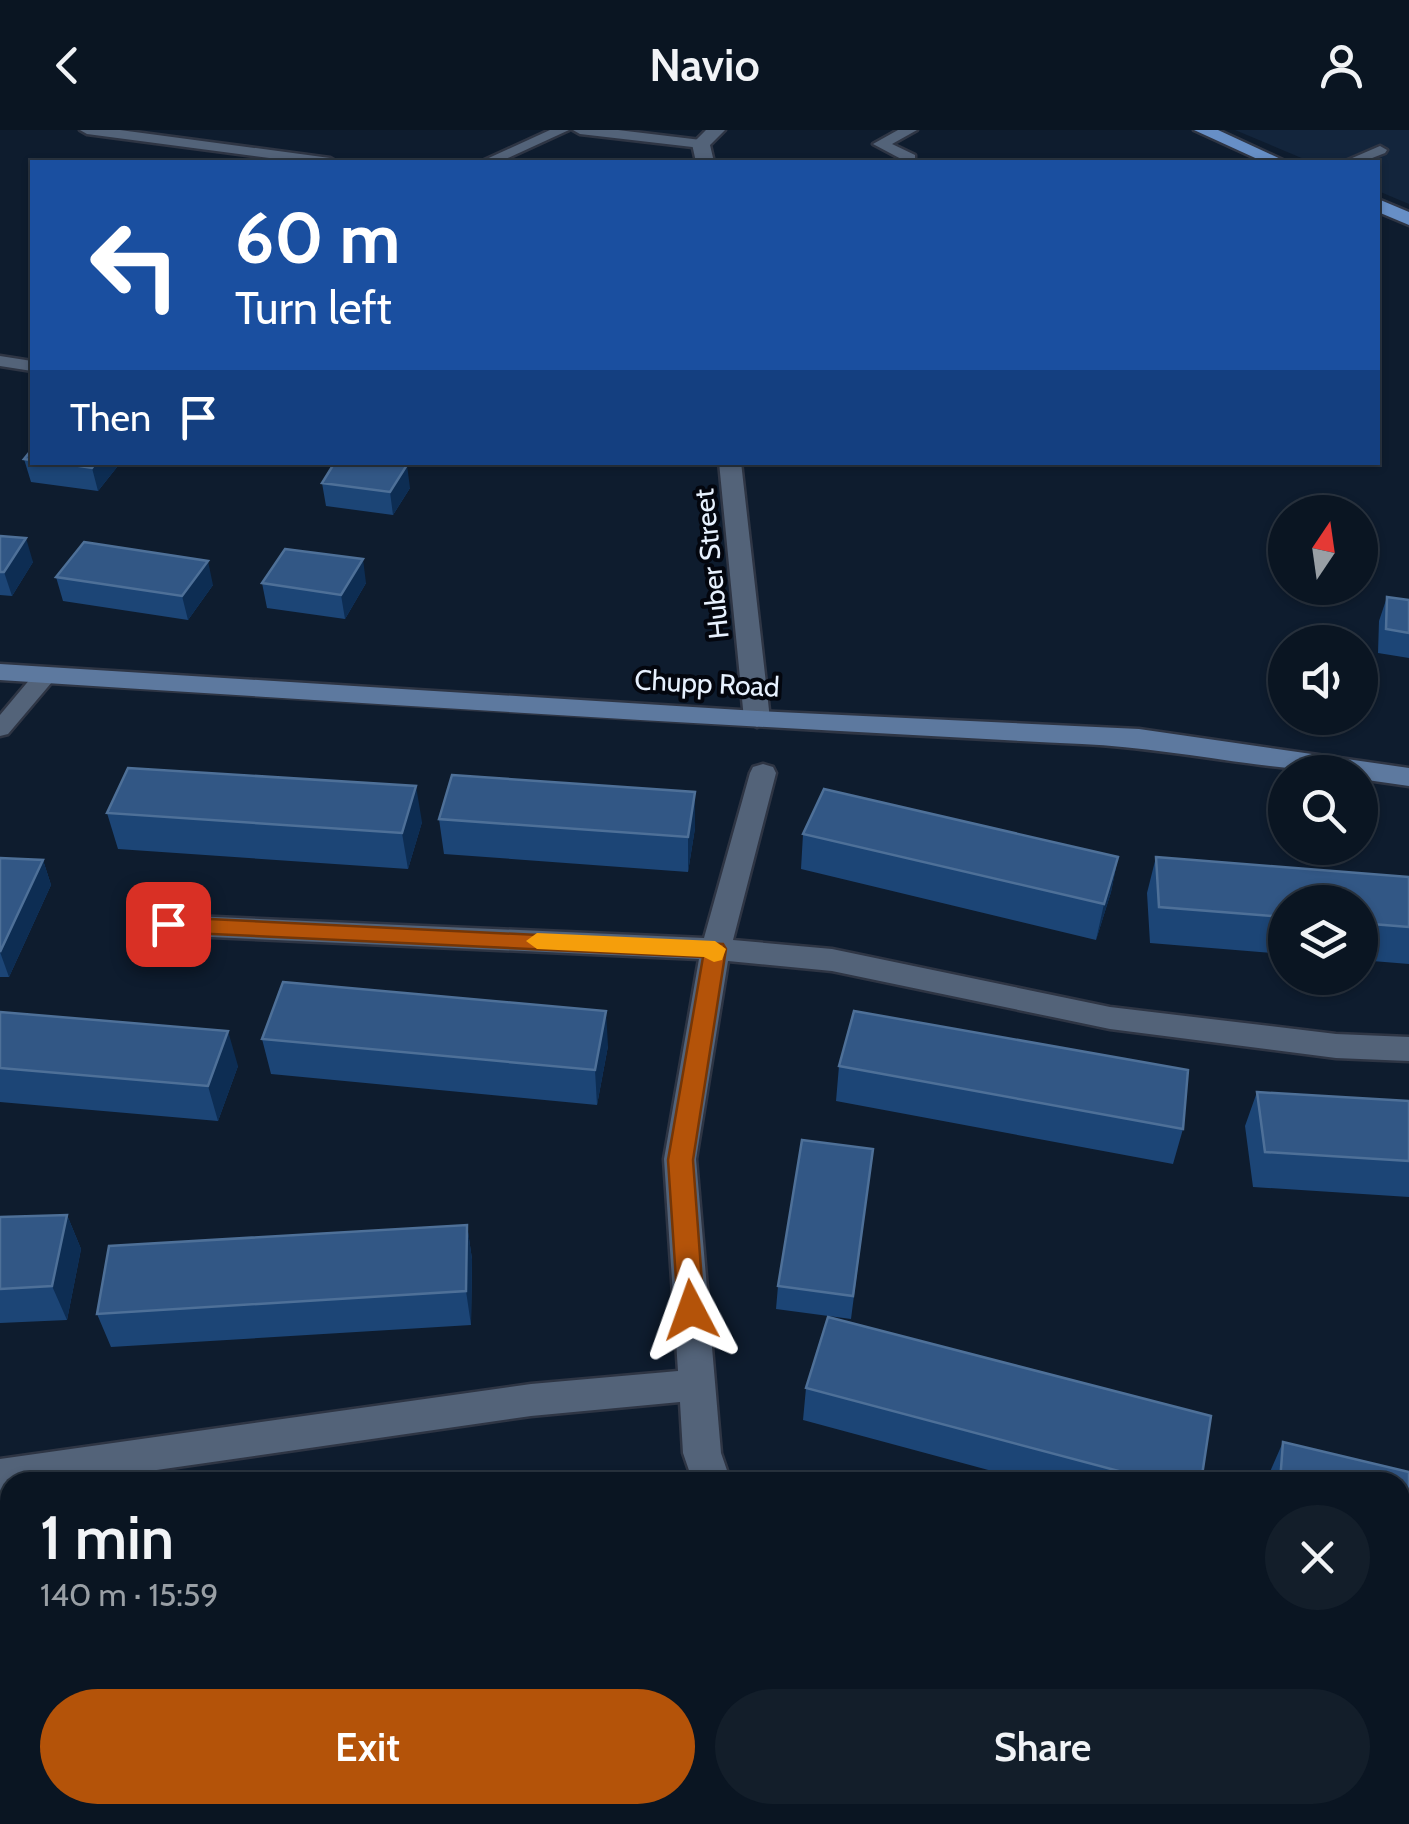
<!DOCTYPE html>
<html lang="en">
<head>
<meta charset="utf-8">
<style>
	body { margin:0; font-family:Cabin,sans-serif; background:#131e2a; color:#f1f3f6; height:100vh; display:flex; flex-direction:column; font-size:38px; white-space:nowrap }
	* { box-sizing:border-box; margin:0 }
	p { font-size:32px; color:#999fa5 }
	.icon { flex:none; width:55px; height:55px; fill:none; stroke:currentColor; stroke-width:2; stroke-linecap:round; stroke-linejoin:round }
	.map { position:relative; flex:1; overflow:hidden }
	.details { position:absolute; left:0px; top:1342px; width:1410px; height:352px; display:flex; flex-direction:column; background:#0a1522; border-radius:30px 30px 0 0; box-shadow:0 2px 8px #0004,0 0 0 2px #2a3440 }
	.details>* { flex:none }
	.top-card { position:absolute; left:30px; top:30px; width:1350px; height:305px; border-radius:0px; box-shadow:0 2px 8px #0004,0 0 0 2px #2a3440; background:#1a4fa0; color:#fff; overflow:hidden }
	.needle { width:65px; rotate:13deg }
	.controls { position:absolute; left:1268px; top:365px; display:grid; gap:20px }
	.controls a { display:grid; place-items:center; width:110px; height:110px; border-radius:50%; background:#0a1522; box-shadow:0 2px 8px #0004,0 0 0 2px #2a3440; font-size:50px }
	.pin { position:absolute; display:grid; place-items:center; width:85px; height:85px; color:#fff; margin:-42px; border-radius:20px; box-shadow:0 5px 15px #0006 }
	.me { position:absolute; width:110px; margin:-55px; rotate:356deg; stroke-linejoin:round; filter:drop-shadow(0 0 8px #0008) }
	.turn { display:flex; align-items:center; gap:35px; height:210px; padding:0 40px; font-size:45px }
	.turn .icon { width:130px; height:130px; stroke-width:2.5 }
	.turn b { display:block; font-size:70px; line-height:85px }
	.then { display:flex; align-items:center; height:95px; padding:0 40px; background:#0003; gap:20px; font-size:38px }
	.round { display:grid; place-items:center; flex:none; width:105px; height:105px; border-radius:52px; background:#131e2a }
	.head { display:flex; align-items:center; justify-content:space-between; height:170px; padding:0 40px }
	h1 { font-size:60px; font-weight:600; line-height:75px }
	.button { display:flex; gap:20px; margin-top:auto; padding:20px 40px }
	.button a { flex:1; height:115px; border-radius:60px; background:#b45309; color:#fff; font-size:40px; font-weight:600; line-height:115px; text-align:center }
	.button a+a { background:#131e2a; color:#f1f3f6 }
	header { display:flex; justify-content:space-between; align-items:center; height:130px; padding:0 40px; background:#0a1522; font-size:45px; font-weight:600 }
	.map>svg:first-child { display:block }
</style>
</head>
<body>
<header><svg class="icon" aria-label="back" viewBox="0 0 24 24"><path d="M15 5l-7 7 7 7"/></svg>Navio<svg class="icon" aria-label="person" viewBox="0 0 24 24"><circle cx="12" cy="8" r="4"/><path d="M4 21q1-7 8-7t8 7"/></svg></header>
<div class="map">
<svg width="1409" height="1694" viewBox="0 0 1409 1694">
	<rect width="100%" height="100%" fill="#0e1c2e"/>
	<path fill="#13253c" d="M1235,0H1409V74L1378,61V32H1311Z"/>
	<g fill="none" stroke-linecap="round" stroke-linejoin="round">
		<defs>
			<path id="lane" d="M80,0H120L330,28L337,32H300L87,4Z
				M550,0H569L499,32H480Z
				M573,0H618L701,10L708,14L701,18L580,4Z
				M898,0H917L892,14L915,25V31H905L873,14Z
				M1380,16L1387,20L1385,23L1362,32H1343Z
				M0,226L32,231V241L0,236Z
				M44,540L55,547L52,552L8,604L0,606V585L36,542Z"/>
			<path id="street" d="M706,0H725L710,15L714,32H696L692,14Z
				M719,332H741L770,589L757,597L744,589Z
				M763,634L773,637L776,643L733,810L832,819L1110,877L1336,904L1409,907V931L1336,928L1110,899L832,841L728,831L696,1029L721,1323L731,1352H693L683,1323L680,1272L531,1286L73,1352H10V1362L0,1363V1329L531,1254L678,1241L664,1029L699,829L168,805L158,802L153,795L158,788L168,785L704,808L750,643L753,637Z
				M1400,1574L1409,1577V1619L1400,1616Z
				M806,1685H848L851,1694H809Z"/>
			<path id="secondary" d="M0,534L757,581L1139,599L1409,638V656L1360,649V642C1267,642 1175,618 1082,614C721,596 360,573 0,550Z"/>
			<path id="primary" d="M1194,0H1218L1287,32H1264Z
				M1378,69L1409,82V95L1378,82Z"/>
		</defs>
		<use href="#lane" stroke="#2e3544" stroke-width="5"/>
		<use href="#street" stroke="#2e3544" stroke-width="5"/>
		<use href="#secondary" stroke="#2e3544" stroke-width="5"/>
		<use href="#primary" stroke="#2e3544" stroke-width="5"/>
		<use href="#lane" fill="#536379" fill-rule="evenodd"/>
		<use href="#street" fill="#536379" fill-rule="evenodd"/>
		<use href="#secondary" fill="#5d799f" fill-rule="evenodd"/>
		<use href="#primary" fill="#678fc6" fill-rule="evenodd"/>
	</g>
	<path fill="#1c4576" d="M32,319V332H121L98,361L31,352L24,329Z
		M322,353L410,358L393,385L326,376Z
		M0,406L33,432L12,466L0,465Z
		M56,447L213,455L188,490L63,471Z
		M262,453H366L345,489L267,478Z
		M1387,467L1409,470V528L1378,523L1379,491Z
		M695,662V698L688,742L444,724L439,689Z
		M107,683L422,692L408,739L118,719Z
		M803,704L1118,727L1111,762L1096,810L801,739Z
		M1156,727L1409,747V834L1360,830V772H1285V824L1150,813L1147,763Z
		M0,728L43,730L51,755L9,847H0Z
		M0,882L238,936L218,991L0,972Z
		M262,909L608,916L597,975L271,944Z
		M839,936L1183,999L1173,1034L836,971Z
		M1257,962L1409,971V1067L1253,1057L1245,996Z
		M873,1019L851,1189L776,1179L778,1156Z
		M67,1085L81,1119L67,1190L0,1193V1087Z
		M467,1095L472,1129L471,1195L111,1217L97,1184Z
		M806,1258L1201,1352H1033L803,1290Z
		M1283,1312L1409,1342V1462L1400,1460V1352H1268L1269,1344Z
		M639,1685H755L758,1694H642Z
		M1119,1685H1181L1213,1694H1115Z"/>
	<path fill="#0d2d53" d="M96,332H121L98,361L92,338Z
		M407,335L410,358L393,385L390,362Z
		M26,408L33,432L12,466L4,442Z
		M363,429L366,453L345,489L341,465Z
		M208,431L213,455L188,490L182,466Z
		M416,656L422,692L408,739L402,703Z
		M695,662V698L688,742V707Z
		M1118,727L1111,762L1096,810L1104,774Z
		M43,730L51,755L9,847L0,822Z
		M606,881L608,916L597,975L595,940Z
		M228,901L238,936L218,991L208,956Z
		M67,1085L81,1119L67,1190L52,1156Z
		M467,1095L472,1129L471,1195L466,1161Z
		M10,1590V1624L0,1627V1593Z"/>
	<path fill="#325785" stroke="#4e7098" stroke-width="2.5" d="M32,319V330L24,329Z
		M53,332H96L92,338Z
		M335,332H390L407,335L390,362L322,353Z
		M0,406L26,408L4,442H0Z
		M84,412L208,431L182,466L56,447Z
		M285,419L363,429L341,465L262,453Z
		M1387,467L1409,470V503L1386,499Z
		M128,638L416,656L402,703L107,683Z
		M452,645L695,662L688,707L439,689Z
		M824,659L1118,727L1104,774L803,704Z
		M1156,727L1409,747V797L1360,793V772H1285V787L1159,777Z
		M0,728L43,730L0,822Z
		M283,852L606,881L595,940L262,909Z
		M854,881L1188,940L1183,999L839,936Z
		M0,882L228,901L208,956L0,938Z
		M1257,962L1409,971V1031L1265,1022Z
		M802,1010L873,1019L853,1166L778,1156Z
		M67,1085L52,1156L0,1159V1087Z
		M467,1095L466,1161L97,1184L109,1116Z
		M828,1187L1211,1286L1201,1352H1160L806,1258Z
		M1283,1312L1409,1342V1427L1400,1425V1352H1280Z
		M10,1494V1590L0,1593V1497Z
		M646,1685H755L758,1694H649Z
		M1123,1685H1181L1213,1694H1122Z"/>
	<path fill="#b45309" stroke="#753606" stroke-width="2.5" d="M168,787L723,814L726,819L693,1030L704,1180L700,1188L691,1191L682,1188L678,1180L668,1030L703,827L168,802L157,794Z"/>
	<path fill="#f59e0b" d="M537,803L715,811L726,819L722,830L714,832L704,827L537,819L526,811Z"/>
	<g text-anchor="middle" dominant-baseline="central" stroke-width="8" stroke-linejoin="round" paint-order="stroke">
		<g font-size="28" fill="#e7f1fe" stroke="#03060e">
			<text transform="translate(711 434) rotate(-96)">Huber Street</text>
			<text transform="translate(707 553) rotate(3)">Chupp Road</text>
		</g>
	</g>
</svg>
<div class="controls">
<a><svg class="needle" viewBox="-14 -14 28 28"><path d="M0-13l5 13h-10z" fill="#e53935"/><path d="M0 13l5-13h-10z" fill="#999fa5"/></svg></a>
<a><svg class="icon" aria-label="sound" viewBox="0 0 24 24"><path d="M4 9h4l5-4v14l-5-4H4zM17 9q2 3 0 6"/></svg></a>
<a><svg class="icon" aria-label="search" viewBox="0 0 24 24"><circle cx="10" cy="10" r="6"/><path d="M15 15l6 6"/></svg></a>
<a><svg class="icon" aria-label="layers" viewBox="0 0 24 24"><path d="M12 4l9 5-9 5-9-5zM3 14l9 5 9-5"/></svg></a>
</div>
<div class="pin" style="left:168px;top:794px;background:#d93025"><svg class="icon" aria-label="arrive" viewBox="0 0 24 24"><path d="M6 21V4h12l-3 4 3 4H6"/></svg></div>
<svg class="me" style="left:691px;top:1180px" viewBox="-20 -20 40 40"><path d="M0-17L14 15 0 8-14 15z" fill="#b45309" stroke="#fff" stroke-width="4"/></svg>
<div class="top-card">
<div class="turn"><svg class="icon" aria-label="left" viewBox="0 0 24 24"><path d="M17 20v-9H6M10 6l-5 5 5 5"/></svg><div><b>60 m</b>Turn left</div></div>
<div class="then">Then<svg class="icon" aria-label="arrive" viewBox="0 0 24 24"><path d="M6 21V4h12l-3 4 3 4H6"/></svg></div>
</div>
<section class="details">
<div class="head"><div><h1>1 min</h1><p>140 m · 15:59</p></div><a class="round"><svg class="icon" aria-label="close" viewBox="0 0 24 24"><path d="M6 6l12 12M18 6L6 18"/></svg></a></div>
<div class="button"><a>Exit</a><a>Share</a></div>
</section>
</div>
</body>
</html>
